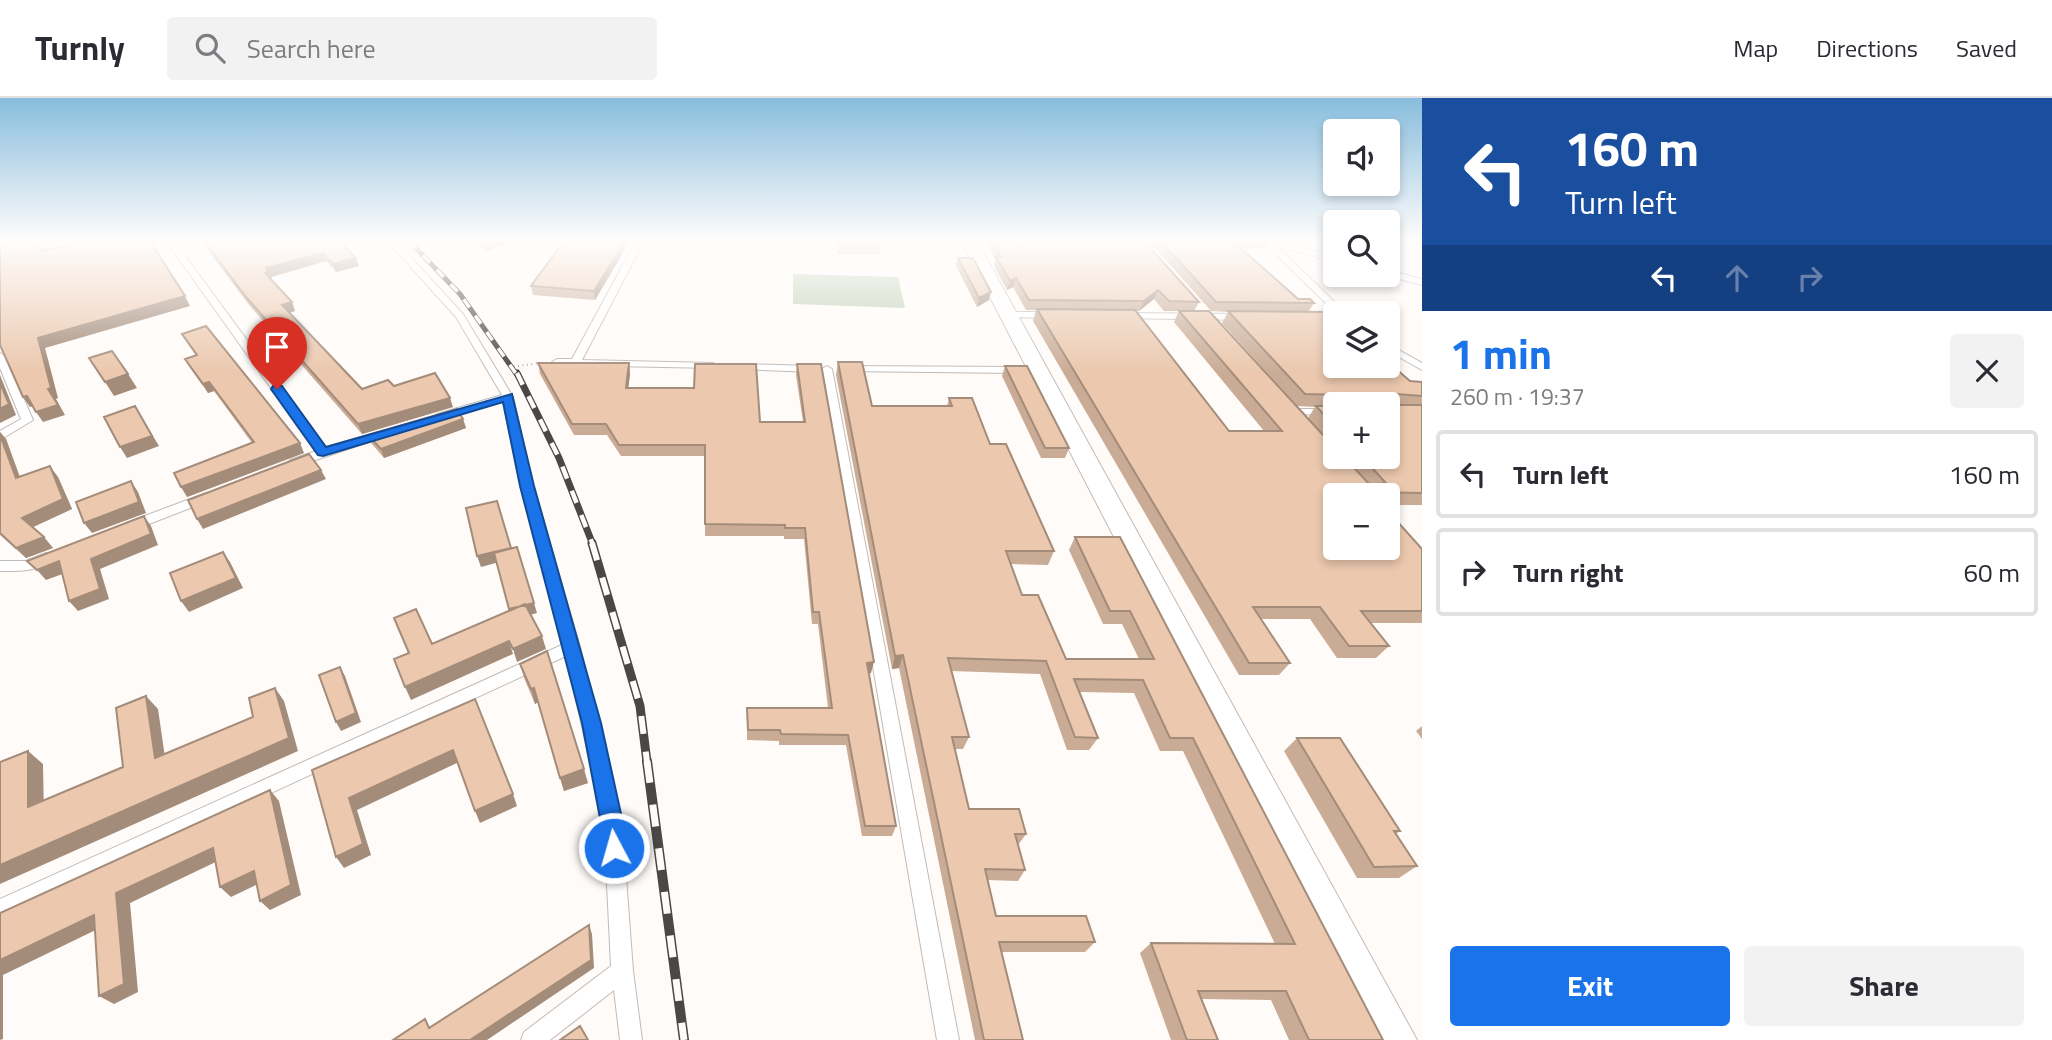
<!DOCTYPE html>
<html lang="en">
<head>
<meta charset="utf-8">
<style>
	body { margin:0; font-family:"Titillium Web",sans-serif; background:#f2f2f3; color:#2b2b33; height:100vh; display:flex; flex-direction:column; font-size:26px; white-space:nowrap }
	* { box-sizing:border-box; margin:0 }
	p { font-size:23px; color:#7c7c81 }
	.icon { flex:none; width:38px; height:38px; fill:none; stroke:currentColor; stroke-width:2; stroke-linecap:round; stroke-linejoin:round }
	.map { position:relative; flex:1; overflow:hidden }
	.side { display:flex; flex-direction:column; background:#fff; width:630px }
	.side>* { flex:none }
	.top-card { background:#1a4fa0; color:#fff; overflow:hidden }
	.buttons { position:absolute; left:1323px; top:21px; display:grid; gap:14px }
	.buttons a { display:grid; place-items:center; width:77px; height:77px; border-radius:7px; background:#fff; box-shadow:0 4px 10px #0003; font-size:35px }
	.pin { position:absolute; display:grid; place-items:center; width:60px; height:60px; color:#fff; margin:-72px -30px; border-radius:50% 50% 50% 0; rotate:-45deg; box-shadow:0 0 7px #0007 }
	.pin .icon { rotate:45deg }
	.me { position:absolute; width:77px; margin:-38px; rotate:354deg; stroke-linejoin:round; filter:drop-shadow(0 0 5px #0008) }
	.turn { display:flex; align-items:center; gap:24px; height:147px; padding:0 28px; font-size:32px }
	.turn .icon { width:91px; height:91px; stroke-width:2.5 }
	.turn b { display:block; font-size:49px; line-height:60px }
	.lanes { display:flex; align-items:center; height:66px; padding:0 28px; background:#0003; justify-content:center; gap:35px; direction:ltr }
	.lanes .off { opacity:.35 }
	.round { display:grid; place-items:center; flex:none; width:74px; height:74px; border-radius:7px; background:#f2f2f3 }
	.overview { display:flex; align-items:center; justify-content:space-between; height:119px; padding:0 28px }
	h1 { font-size:42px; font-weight:700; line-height:52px; color:#1a73e8 }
	.action { display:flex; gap:14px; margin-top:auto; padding:14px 28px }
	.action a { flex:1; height:80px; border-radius:7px; background:#1a73e8; color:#fff; font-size:28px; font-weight:700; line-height:80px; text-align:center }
	.action a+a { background:#f2f2f3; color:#2b2b33 }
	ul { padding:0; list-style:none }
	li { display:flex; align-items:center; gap:21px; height:88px; margin:0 14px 10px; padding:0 14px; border:4px solid #e1e1e2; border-radius:7px }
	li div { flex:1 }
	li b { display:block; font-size:26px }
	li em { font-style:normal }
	header { display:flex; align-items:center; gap:42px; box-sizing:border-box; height:98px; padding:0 35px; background:#fff; border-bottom:2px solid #e1e1e2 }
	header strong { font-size:33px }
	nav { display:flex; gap:38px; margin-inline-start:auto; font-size:24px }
	.search { width:490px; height:63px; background:#f2f2f3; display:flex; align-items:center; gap:18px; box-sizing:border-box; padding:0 24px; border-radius:7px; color:#7c7c81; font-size:26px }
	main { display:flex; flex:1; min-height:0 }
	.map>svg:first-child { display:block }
</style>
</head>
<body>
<header>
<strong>Turnly</strong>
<div class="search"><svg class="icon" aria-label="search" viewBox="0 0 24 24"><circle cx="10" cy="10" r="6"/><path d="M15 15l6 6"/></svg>Search here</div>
<nav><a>Map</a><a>Directions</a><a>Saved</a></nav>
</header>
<main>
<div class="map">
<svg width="1422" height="942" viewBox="0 0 1422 942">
	<rect width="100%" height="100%" fill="#fffbf8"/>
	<path fill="#bdcfb4" d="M793,176L898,179L905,210L793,206Z"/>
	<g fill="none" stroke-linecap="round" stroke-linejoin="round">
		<defs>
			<path id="service" d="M166,143H174L326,349L385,332L389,333V337L298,368H290L288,365L290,362L316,353Z
				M387,143H396L463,216L513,299L533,388L580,549L622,725L633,873L642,942H620L614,892L550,942H521L524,934L611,868L604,725L566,558L0,821V801L564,546L521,388L503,304L441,321L435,318L437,316L502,297L456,219Z
				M636,143H644L582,262L713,265L718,268L717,270L557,267L552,264L557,261H572Z
				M1262,143H1276L1335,158V164L1277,148L1346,215H1336Z
				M1388,172L1422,181V187L1385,177H1388Z
				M1008,214H1052L1057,217L1052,220L1005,219V215Z
				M1121,215L1244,216L1249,219L1244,222L1118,220L1116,218Z
				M1388,246L1422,265V272L1388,253Z
				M0,255L5,258L33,322L0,342V333L21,321L0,270Z
				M740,266L814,268L819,271L814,274L736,271V267Z
				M827,268L832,271L959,942H937L822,271Z
				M845,268L1021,269L1026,272L1021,275L841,273V269Z
				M1293,311H1335V317L1289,316L1287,314Z
				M206,395L211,396L212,399L211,402L136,431H126L124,428L126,425Z
				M46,455L51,457L53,460C39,474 19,473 0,473V463H26Z"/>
			<path id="minor" d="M961,143H977L1417,942H1374Z"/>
		</defs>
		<use href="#service" stroke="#c0bbb8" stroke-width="2"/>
		<use href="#minor" stroke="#c0bbb8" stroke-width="2"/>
		<path stroke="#bbb7b5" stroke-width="2.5" stroke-dasharray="1 3.5" stroke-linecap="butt" d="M509,269L542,265"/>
		<use href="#service" fill="#fff" fill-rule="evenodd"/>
		<use href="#minor" fill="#fff" fill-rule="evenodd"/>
		<defs>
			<path id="rail-far3" d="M409,143L460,196L517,277"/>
			<path id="rail-far2" d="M517,275L559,360L593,447"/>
			<path id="rail-far1" d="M592,445L640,608L647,664"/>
			<path id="rail" d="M647,663L684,942"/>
		</defs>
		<use href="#rail-far3" stroke="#4a4846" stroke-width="5"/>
		<use href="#rail-far2" stroke="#4a4846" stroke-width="7"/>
		<use href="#rail-far1" stroke="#4a4846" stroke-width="9"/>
		<use href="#rail" stroke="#4a4846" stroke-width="10"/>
		<use href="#rail-far3" stroke="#fffbf8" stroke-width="3.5" stroke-dasharray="10" stroke-linecap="butt"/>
		<use href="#rail-far2" stroke="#fffbf8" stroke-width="4.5" stroke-dasharray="13" stroke-linecap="butt"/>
		<use href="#rail-far1" stroke="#fffbf8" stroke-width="6" stroke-dasharray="18" stroke-linecap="butt"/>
		<use href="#rail" stroke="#fffbf8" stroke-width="7" stroke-dasharray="22" stroke-linecap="butt"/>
	</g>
	<path fill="#caac96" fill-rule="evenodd" d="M201,143H350V146L344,147L359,168L336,174L326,163L271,179L272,182L292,204L295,213L289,215L362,291L394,288L453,309L362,336L250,208Z
		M471,143H514L486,153Z
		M564,143H630L595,202L533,197L531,188Z
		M766,143H881L879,156H838L835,145H766Z
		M985,143H1144L1199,204L1194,213L1297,308L1222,225L1228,214L1211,213L1149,143H1269L1265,150H1241L1298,201L1314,205L1308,214L1410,283L1422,284V407H1388V397H1335L1422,451V525H1371L1389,548L1376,560H1337L1310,521H1261L1290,565L1279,577H1239L1033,223L1036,212H1026L1013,189L1007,192L994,168L995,161ZM1154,201L1164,213H1179L1174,224L1264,333H1229L1136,213H1139ZM1335,306H1388V359H1335ZM1297,308L1315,309L1308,320Z
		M958,160L989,202L977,209L956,168Z
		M182,236L304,355L187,399L252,345L214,293L208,295L191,271L185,261L196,258Z
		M838,264L872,308H947L949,300L990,346L1054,453L1048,467L1011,466L1022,497L1066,561H1139L1122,526H1103L1069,452L1075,439H1120L1383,942H1289L1271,902L1202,901L1218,942H1171L1140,855L1151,845L1275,846L1183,653H1160L1134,595L1080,594L1098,640L1089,652H1067L1040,576L951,573L969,639L963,651H955L969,711L1026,736L1018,747L1025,772L1018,783L987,782L996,818L1095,844L1085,854H1001L1023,942H975L899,570L892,571L836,277Z
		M538,265H629L630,276L628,290L760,324H803L796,277L797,266L871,575H869L896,728L892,738H862L846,647H779V643L747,642V610H828L818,526H812L804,441H784V438H705V358H621L607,337H574L540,276Z
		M1005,268L1069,350L1065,360H1041L1002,278Z
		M463,321L466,330L384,360L372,346L368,337Z
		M0,334L6,341L20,379H58L72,411L33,429L53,450L26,460L0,437Z
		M520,566L588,685L564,693L538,604L535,606L524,580Z
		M1422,628V641L1416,633Z
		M1297,640L1400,733L1396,736L1417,768L1399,780H1357L1284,653Z"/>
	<path fill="#a48c7a" d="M338,143H350V146L340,148Z
		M487,143H514L486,153L485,144Z
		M625,143H630L595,202L594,193Z
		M323,155L326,163L271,179L272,182L265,175L266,170Z
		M356,160L359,168L336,174L333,166Z
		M1016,180L1013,189L1007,192L1010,183Z
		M1158,192L1154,201L1139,213L1144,203Z
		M991,194L989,202L977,209L979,200Z
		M185,198L190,208L45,250L58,300L56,301L65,317L43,324L36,314L48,291L38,240Z
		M292,204L295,213L285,216L282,207Z
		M629,265L630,276L627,301L626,290Z
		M128,276L137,290L114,298L105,284Z
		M0,277L16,317L0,325Z
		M209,284L214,293L208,295L203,286Z
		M27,298L34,308L30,309L23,299Z
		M450,300L453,309L362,336L358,326Z
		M135,308L159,348L127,360L120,349Z
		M463,321L466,330L384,360L381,351Z
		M0,334L6,341L24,391L16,380L0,337Z
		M300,345L304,355L187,399L181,389Z
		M50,368L58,379L72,411L31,430L22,420Z
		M321,372L326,381L203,431L197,421Z
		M131,383L138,394L146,415L92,435L84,425Z
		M144,418L151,428L158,447L100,471L109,501L78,513L69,503L91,461Z
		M44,439L53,450L26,460L16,450Z
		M511,450L514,460L481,469L477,458Z
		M223,454L230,464L243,490L189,514L181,503Z
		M59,463L68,474L46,482L37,472Z
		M534,505L537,515L512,522L509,511Z
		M542,538L546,551L517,564L513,551Z
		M509,543L513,556L411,602L405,589Z
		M903,557L899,570L892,571L895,558Z
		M874,564L871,575L865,576L867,565Z
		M340,569L345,578L361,624L341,633L336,624Z
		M275,590L284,603L298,653L0,786V767L289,640Z
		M534,590L538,604L535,606L531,591Z
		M146,598L158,611L167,673L155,660Z
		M453,652L459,664L357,712L371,757L344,770L336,759L349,700Z
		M28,653L43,666L44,721L28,709Z
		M584,671L588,685L564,693L560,680Z
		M270,692L279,703L301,797L270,812L260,803Z
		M513,696L517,708L480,725L475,713Z
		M213,750L224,760L130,805L138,894L114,906L99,898L116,795Z
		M254,773L264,783L231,799L220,789Z
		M94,817L108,826L3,877V941L0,942V862Z
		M589,827L592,836L594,870L487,942H470Z"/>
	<path fill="#ebc8ae" stroke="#a48c7a" stroke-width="2" d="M0,143H35L43,153L81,143H150L185,198L38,240L51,290L48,291L58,307L36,314L27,298L23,299L0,247Z
		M204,143H340L356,160L333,166L323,155L266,170L268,174L265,175L292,204L282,207L362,291L388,282L394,288L435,275L450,300L358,326L246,199Z
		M564,143H625L594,193L531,188Z
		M993,143H1144L1199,204L1169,203L1158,192L1144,203L1029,202L1016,180L1010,183L996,159H1001Z
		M1161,143H1233L1298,201H1310L1314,205L1216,204Z
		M958,160H973L991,194L979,200Z
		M1037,211L1135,212L1229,333H1282L1179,213H1209L1335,350V359H1344L1370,387L1386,385L1362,359H1388V306H1344L1345,297L1305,296L1228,213L1330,214L1335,219V268H1388V264L1410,283L1422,284V298L1397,296L1395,307H1422V395L1371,394L1374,397H1335V450H1388V413L1422,451V513H1361L1389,548H1349L1320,509H1253L1290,565H1249Z
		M206,228L300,345L181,389L174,375L254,344L209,284L203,286L185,261L197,257L182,236Z
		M112,253L128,276L105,284L89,260Z
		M838,264H862L872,308H952L949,300H972L990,346H1006L1054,453H1006L1022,497H1038L1066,561H1154L1130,513H1110L1075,439H1120L1383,942H1309L1286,893H1198L1218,942H1187L1151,845L1295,846L1193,640H1170L1143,582L1074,581L1098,640L1075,639L1046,563L948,560L969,639H952L969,711H1019L1026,736H1015L1025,772L985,771L996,818H1086L1095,844H999L1023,942H984L903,557L895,558Z
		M538,265H629L626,290H694L695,266H756L760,324H805L797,266H821L874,564L867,565L896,728H865L848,637L781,636L780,632H748L747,610H832L819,514H813L805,430H785V427L705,426V347H619L606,326H572Z
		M1005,268H1027L1069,350H1045Z
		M0,285L9,306L0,311Z
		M135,308L152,338L120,349L104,319Z
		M1316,308H1335V329Z
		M457,311L463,321L381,351L368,337Z
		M0,337L16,380L50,368L63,401L22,420L44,439L16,450L0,435Z
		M309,356L321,372L197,421L188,402Z
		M131,383L139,404L84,425L76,404Z
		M497,403L511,450L477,458L466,410Z
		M144,418L151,436L91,461L100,491L69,503L59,463L37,472L27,463Z
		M517,449L534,505L509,511L494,455Z
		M223,454L236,480L181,503L170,475Z
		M525,506L542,538L513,551L509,543L405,589L394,561L409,555L394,520L416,511L432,546Z
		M547,553L584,671L560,680L534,590L531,591L520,566Z
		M340,569L356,615L336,624L319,577Z
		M275,590L289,640L0,767V664L28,653V709L123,669L116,610L146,598L155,660L253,619L249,600Z
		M475,601L513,696L475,713L453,652L349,700L363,746L336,759L312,672Z
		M1297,640H1340L1400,733H1394L1417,768L1374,769Z
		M270,692L291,787L260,803L254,773L220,789L213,750L116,795L124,886L99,898L94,817L0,862V815Z
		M589,827L591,862L470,942H393L425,921L429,930Z
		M580,928L588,942H560Z"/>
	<linearGradient id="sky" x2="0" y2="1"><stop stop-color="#88bddd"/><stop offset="0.52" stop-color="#fffdfc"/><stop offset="1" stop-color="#fffdfc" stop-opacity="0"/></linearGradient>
	<rect width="1422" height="275" fill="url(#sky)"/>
	<path fill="#1a73e8" stroke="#114b97" stroke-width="2" d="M273,288H282L326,349L512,296L534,388L601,625L623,725L625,750L622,757L614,760L607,757L582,625L520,388L503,304L323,358L318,357L271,291Z"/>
</svg>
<div class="buttons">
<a><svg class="icon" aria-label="sound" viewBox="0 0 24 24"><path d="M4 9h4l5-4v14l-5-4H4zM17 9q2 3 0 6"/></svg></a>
<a><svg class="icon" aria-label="search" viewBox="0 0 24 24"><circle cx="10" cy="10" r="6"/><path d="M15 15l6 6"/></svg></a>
<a><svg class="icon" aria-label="layers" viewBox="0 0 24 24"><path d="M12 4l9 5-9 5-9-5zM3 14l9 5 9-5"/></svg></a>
<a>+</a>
<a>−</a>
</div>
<div class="pin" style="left:277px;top:291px;background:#d93025"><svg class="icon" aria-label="arrive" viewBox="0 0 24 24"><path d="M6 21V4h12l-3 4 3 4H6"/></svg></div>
<svg class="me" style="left:614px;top:750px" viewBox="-20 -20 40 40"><circle r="17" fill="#1a73e8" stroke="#fff" stroke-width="3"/><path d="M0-11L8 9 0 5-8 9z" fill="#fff"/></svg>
</div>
<section class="side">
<div class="top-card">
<div class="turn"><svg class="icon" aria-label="left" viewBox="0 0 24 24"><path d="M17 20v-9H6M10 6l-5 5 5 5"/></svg><div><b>160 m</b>Turn left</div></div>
<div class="lanes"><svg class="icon" aria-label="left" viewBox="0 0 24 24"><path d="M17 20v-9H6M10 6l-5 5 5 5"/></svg><svg class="icon off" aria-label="ahead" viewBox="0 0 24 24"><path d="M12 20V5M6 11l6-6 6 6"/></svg><svg class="icon off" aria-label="right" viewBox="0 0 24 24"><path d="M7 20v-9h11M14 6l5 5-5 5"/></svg></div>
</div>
<div class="overview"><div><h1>1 min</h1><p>260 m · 19:37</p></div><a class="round"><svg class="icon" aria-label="close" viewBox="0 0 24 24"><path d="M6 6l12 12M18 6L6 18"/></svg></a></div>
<ul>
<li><svg class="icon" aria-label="left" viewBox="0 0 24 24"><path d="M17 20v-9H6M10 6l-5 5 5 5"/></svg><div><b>Turn left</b></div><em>160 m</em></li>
<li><svg class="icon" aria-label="right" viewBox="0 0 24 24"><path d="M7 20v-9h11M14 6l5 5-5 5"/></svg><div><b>Turn right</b></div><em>60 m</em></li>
</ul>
<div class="action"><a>Exit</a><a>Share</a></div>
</section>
</main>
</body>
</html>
